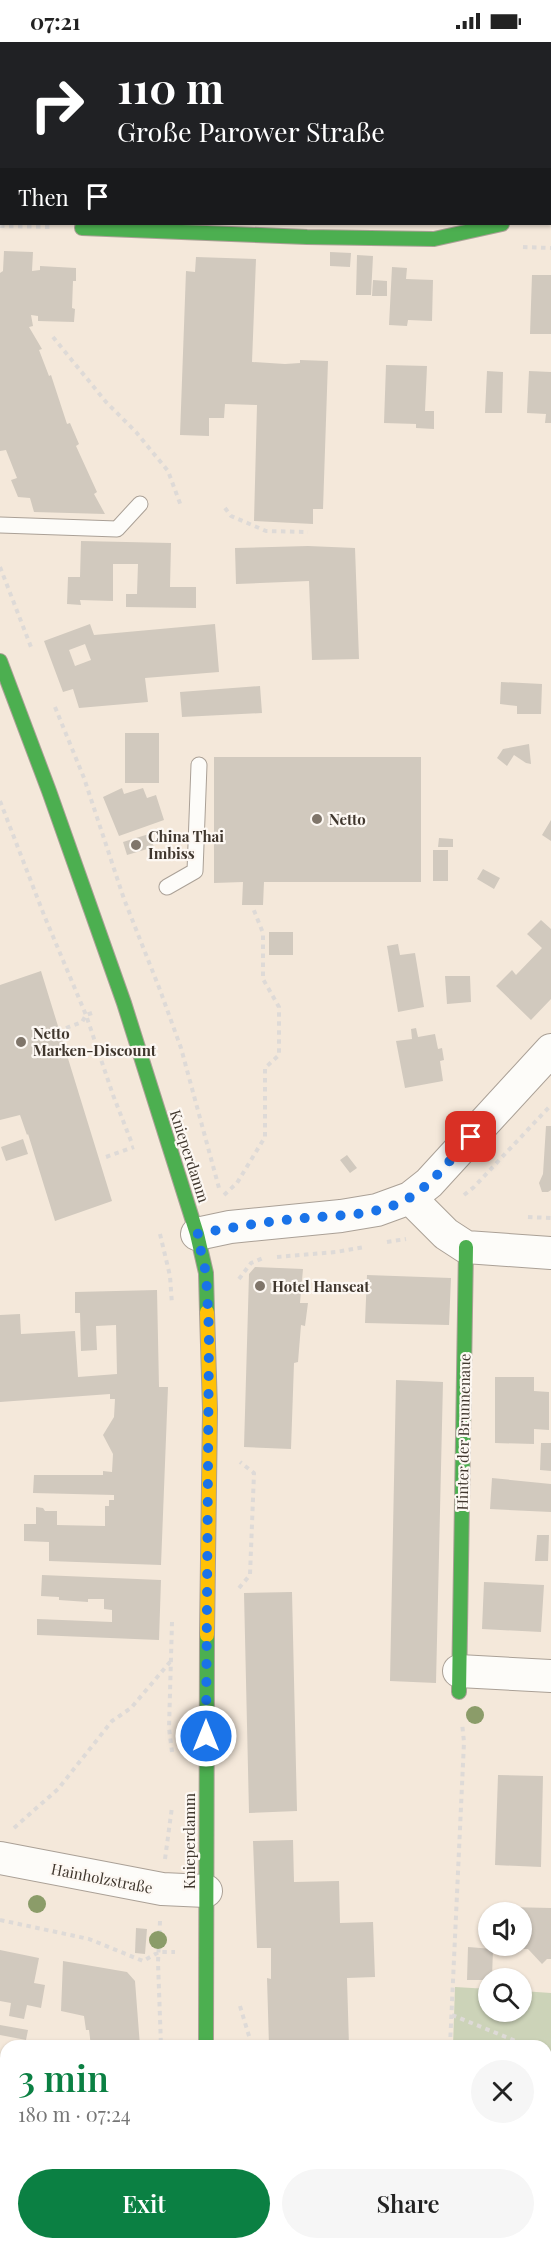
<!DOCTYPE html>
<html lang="en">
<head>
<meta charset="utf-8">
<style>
	body { margin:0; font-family:"Playfair Display",serif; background:#f6f6f6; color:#222; height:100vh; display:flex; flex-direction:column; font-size:22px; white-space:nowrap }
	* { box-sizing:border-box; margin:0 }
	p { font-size:20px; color:#767676 }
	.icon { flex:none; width:33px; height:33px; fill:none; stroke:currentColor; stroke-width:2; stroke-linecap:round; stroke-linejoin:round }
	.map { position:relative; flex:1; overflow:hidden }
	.side { position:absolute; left:0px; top:1998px; width:552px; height:210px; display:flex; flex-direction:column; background:#fff; border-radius:18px 18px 0 0; box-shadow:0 2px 4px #0004 }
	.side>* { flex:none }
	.banner { position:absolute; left:0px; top:0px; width:552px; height:183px; box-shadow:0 2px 4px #0004; background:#202124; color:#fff; overflow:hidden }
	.controls { position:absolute; left:478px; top:1860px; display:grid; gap:12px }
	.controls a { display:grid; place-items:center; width:54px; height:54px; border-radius:50%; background:#fff; box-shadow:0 2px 4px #0004; font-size:30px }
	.pin { position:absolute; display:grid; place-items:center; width:51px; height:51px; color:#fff; margin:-26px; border-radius:12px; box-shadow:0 3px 9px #0006 }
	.me { position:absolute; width:66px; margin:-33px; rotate:0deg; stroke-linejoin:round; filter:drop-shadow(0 0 4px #0008) }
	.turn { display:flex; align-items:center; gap:21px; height:126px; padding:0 18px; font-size:27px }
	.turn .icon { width:78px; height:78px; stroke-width:2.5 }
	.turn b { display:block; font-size:42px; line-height:51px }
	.then { display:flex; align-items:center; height:57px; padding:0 18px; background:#0003; gap:12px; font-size:22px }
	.round { display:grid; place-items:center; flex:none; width:63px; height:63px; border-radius:32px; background:#f6f6f6 }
	.head { display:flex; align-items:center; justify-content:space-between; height:102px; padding:0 18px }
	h1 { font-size:36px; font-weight:600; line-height:45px; color:#0b8043 }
	.primary-button { display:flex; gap:12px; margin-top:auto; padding:12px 18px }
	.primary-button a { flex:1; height:69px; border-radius:36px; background:#0b8043; color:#fff; font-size:24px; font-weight:600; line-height:69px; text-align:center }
	.primary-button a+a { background:#f6f6f6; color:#222 }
	.status { display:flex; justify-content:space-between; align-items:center; height:42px; padding:0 30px; background:#fff; direction:ltr }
	.status svg { height:16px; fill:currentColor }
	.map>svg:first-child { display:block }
</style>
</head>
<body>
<div class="status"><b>07:21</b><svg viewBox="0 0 49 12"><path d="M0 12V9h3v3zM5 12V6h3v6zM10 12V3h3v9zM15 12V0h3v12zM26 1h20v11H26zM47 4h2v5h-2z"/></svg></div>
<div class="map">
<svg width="551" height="2208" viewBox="0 0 551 2208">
	<rect width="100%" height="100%" fill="#f4e8da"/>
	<path fill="#ccd3b8" d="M455,1945L489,1947V1970H522V1949L551,1951V2208H268V2202H546V2004H453Z"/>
	<path fill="#d1c9be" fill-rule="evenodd" d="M4,209L33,210L32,229L40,228V224L76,226V239H73L72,266L75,267L74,280L38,279V274L31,273L33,284L29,285L42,307L39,308L49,334L51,333L67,382L70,381L79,402L76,404L97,450L94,452L105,472L34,470L30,456L18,455L11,438L17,436L6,408L0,409V231L3,229Z
		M330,210L351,211L350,225L330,224Z
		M357,213L373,214L371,253H356Z
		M196,215L256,217L252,320L285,322L300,321V318L328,319L323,467H313V482L254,479L257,363L225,362L224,376H209V394L180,393L186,229L195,230Z
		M392,225L407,226L406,237L433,238L432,279L408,278L407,284L389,283Z
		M532,233H551V292H530Z
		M373,238L387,239V254H372Z
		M386,323L427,324L425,369H434V387L416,386V382L384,381Z
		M487,329L503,330L502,371H485Z
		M529,329L551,330V381H545L546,372L527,371Z
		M81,499L171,501L170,545H196V566L126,565V552H137L138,522H113V559L80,558L81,563L67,562L68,535H80Z
		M308,504L355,506L359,617L312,618L309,539L236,542L235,506Z
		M90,582L94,593L215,582L219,630L145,636L148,660L79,666L73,647L63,650L44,599ZM85,602L91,618L75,624L69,608Z
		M501,640L542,642L541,672H517V664L500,662Z
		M260,644L262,671L182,675L180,650Z
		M125,691H159V741H125Z
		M529,702L531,722L526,721L514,713L507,724L497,716L503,707Z
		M214,715H421V840H264L263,863H242L243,840L214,841Z
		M122,746L124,752L143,746L147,756L156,753L164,778L119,794L103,755Z
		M551,778V799L542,793Z
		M149,792L154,805L127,813L123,800Z
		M439,796L453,797V805H438Z
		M433,808H448V839H433Z
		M483,827L500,836L494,847L477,837Z
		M541,878L551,887V957L531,978L496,944L512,928L516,933L542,906L527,892Z
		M269,890H293V913H269Z
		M398,902L400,913L415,911L424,965L398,970L387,904Z
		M41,929L112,1159L55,1179L28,1092L27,1093L20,1073L0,1078V943Z
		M445,934H470L471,960L447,962Z
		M416,986L418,995L435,992L438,1007L442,1006L444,1018L440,1019L443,1039L405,1046L396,999L412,997L411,987Z
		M546,1084H551V1148L548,1150H542L539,1141L543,1132Z
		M23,1097L28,1112L6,1119L1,1105Z
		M347,1113L357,1126L350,1131L340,1118Z
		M255,1225L303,1227L300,1261H308L305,1284L301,1283L298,1320L294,1321L291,1407L244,1405L249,1232Z
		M367,1233L451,1236L449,1283L365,1281Z
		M157,1248L159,1345H168L161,1523L49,1519V1500L24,1499V1482H36V1465L43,1466L45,1469H57V1483L105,1484V1464H109V1458H114V1453L33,1451L34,1433H103V1429L112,1430L113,1412L103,1393L114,1375L115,1357H110V1352L0,1360V1273L20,1272L21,1292L75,1289L78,1335L117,1332L116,1283L96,1284L97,1308L81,1309L80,1271H75V1250Z
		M495,1335H534V1349L549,1350V1388L534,1387V1402L495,1401Z
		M396,1338L443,1340L436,1641L390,1639Z
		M541,1401H551V1429L540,1428Z
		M492,1436L551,1442V1470L490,1467Z
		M537,1493H549L548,1519H535Z
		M42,1533L161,1538L159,1598L37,1593V1577L112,1580V1568L104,1567V1557H88V1560L59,1558V1555L41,1554Z
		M484,1540L544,1543L541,1590L482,1587Z
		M292,1550L297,1769L249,1771L244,1551Z
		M498,1733L543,1734L541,1825L495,1823Z
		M293,1798L294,1840L339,1839L340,1881L373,1880L375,1935L347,1936L349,2004H269L267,1936L271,1937V1906H257L253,1799Z
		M506,1865L551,1866V1917H547L542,1922L528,1907H504L505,1904H522V1870H506Z
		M136,1886L147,1887L145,1912L135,1911Z
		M468,1905L493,1907L492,1936H489V1938H467Z
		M0,1908L39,1916L34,1941L45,1943L41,1966L27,1963L24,1977L9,1974L11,1961L0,1959Z
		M63,1919L127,1930L135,1939L140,2004H91L89,1988H86L84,1974L61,1969Z
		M0,1983L28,1988L26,1998L0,1993Z
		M0,2122H6V2171H0Z
		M108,2202H155V2208H108Z"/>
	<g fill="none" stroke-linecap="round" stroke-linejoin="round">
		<defs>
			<path id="lane" d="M0,483L117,487L140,462
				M167,845L195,829L199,723"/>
			<path id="street" d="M550,160H551
				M410,1156L446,1192L466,1205L551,1211
				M197,1192L230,1185L341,1174L377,1168L410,1156L429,1141L551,1008
				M459,1629L551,1634
				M0,1816L162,1847L206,1849"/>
			<path id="fast" d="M82,186L307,195L434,197L502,182
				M0,619L49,749L124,961L197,1192L206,1231L207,1270
				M459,1650L466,1205
				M206,2004L207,1593
				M206,2202V2208"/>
			<path id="slow" d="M207,1593L210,1368L207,1270"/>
		</defs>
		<use href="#lane" stroke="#aaa096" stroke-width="17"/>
		<use href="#street" stroke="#aaa096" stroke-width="34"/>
		<use href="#fast" stroke="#aaa096" stroke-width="16"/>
		<use href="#slow" stroke="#aaa096" stroke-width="16"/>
		<path stroke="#dedad7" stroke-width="4" stroke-dasharray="4.5 4.5" stroke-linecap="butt" d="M364,0L367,2
			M550,109L551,110
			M0,184L51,185
			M523,205L551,206
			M53,295L106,360L136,390L168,429L181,464
			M225,466L231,474L266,489L308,490
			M0,525L31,605
			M55,665L84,736L124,857L160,948L181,1006L219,1146
			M0,759L44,873L86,973L113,1053L131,1099
			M66,986L82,980L86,973L95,970
			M106,1115L134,1105
			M224,1153L237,1141L265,1095V1026L279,1013V965L263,937V891L253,866
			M464,1153L474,1145L551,1063
			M528,1175L551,1176
			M160,1192L170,1234L172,1262
			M387,1200L406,1197
			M277,1215L336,1210L365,1205
			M239,1237L251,1221L263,1216
			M239,1546L250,1533L254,1431L240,1420
			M172,1710L169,1686L172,1580
			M14,1786L58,1747L112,1679L131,1666L170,1620
			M165,1817L172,1765
			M0,1878L89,1897L143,1919L159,1910H175
			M160,1879L158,1920L161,2004
			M240,1964L252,2004
			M452,1973L528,2004
			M450,2004L464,1700L462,1681
			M546,2011L551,2014
			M546,2147L551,2149
			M546,2198L551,2196
			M164,2208V2202
			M260,2208V2202
			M431,2208L432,2202
			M527,2208L539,2202"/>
		<use href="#lane" stroke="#fdfcf9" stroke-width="15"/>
		<use href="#street" stroke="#fdfcf9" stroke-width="32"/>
		<use href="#fast" stroke="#4caf50" stroke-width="14"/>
		<use href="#slow" stroke="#ffc107" stroke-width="14"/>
	</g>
	<g fill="#8b9c69">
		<circle cx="475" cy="1673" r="9"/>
		<circle cx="37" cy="1862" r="9"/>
		<circle cx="158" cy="1898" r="9"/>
	</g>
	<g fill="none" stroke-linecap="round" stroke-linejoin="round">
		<path stroke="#1a73e8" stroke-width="10" stroke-dasharray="0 18" d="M206,1694L209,1289L206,1231L197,1192C233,1185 270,1179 306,1176C340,1173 379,1174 409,1156C433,1142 452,1115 471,1095"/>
	</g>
	<g fill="#7f756a" stroke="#fdf8f3" stroke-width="2">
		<circle cx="317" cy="777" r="6"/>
		<circle cx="136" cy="803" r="6"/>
		<circle cx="21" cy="1000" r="6"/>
		<circle cx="260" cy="1244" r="6"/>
	</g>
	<g text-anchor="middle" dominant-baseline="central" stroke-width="4.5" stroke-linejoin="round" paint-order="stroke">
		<g font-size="15" font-weight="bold" fill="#40372e" stroke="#fdf8f3" text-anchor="start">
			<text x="329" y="777">Netto</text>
			<text x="148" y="794">China Thai<tspan x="148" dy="17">Imbiss</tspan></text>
			<text x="33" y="991">Netto<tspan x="33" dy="17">Marken-Discount</tspan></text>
			<text x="272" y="1244">Hotel Hanseat</text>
		</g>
		<g font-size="15" fill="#40372e" stroke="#fdf8f3">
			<text transform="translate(190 1114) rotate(72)">Knieperdamm</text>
			<text transform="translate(463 1390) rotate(-89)">Hinter der Brunnenaue</text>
			<text transform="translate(189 1799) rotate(-90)">Knieperdamm</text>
			<text transform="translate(102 1836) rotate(11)">Hainholzstraße</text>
		</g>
	</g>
</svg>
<div class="controls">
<a><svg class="icon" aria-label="sound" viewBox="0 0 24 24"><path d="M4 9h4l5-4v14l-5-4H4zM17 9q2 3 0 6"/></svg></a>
<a><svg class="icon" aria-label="search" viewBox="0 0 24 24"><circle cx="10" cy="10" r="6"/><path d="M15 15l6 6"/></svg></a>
</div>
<div class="pin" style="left:471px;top:1095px;background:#d93025"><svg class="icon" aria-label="arrive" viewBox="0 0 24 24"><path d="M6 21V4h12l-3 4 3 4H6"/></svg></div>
<svg class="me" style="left:206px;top:1694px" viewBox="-20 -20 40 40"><circle r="17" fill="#1a73e8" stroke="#fff" stroke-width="3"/><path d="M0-11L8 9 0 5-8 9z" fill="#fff"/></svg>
<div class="banner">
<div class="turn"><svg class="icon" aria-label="right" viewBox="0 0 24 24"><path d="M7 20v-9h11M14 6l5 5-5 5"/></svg><div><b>110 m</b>Große Parower Straße</div></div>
<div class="then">Then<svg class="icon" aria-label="arrive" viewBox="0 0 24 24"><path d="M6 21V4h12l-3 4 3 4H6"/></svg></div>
</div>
<section class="side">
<div class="head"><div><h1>3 min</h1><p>180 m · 07:24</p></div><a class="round"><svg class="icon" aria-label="close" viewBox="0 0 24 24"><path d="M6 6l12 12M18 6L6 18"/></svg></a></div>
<div class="primary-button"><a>Exit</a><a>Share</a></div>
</section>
</div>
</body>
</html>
